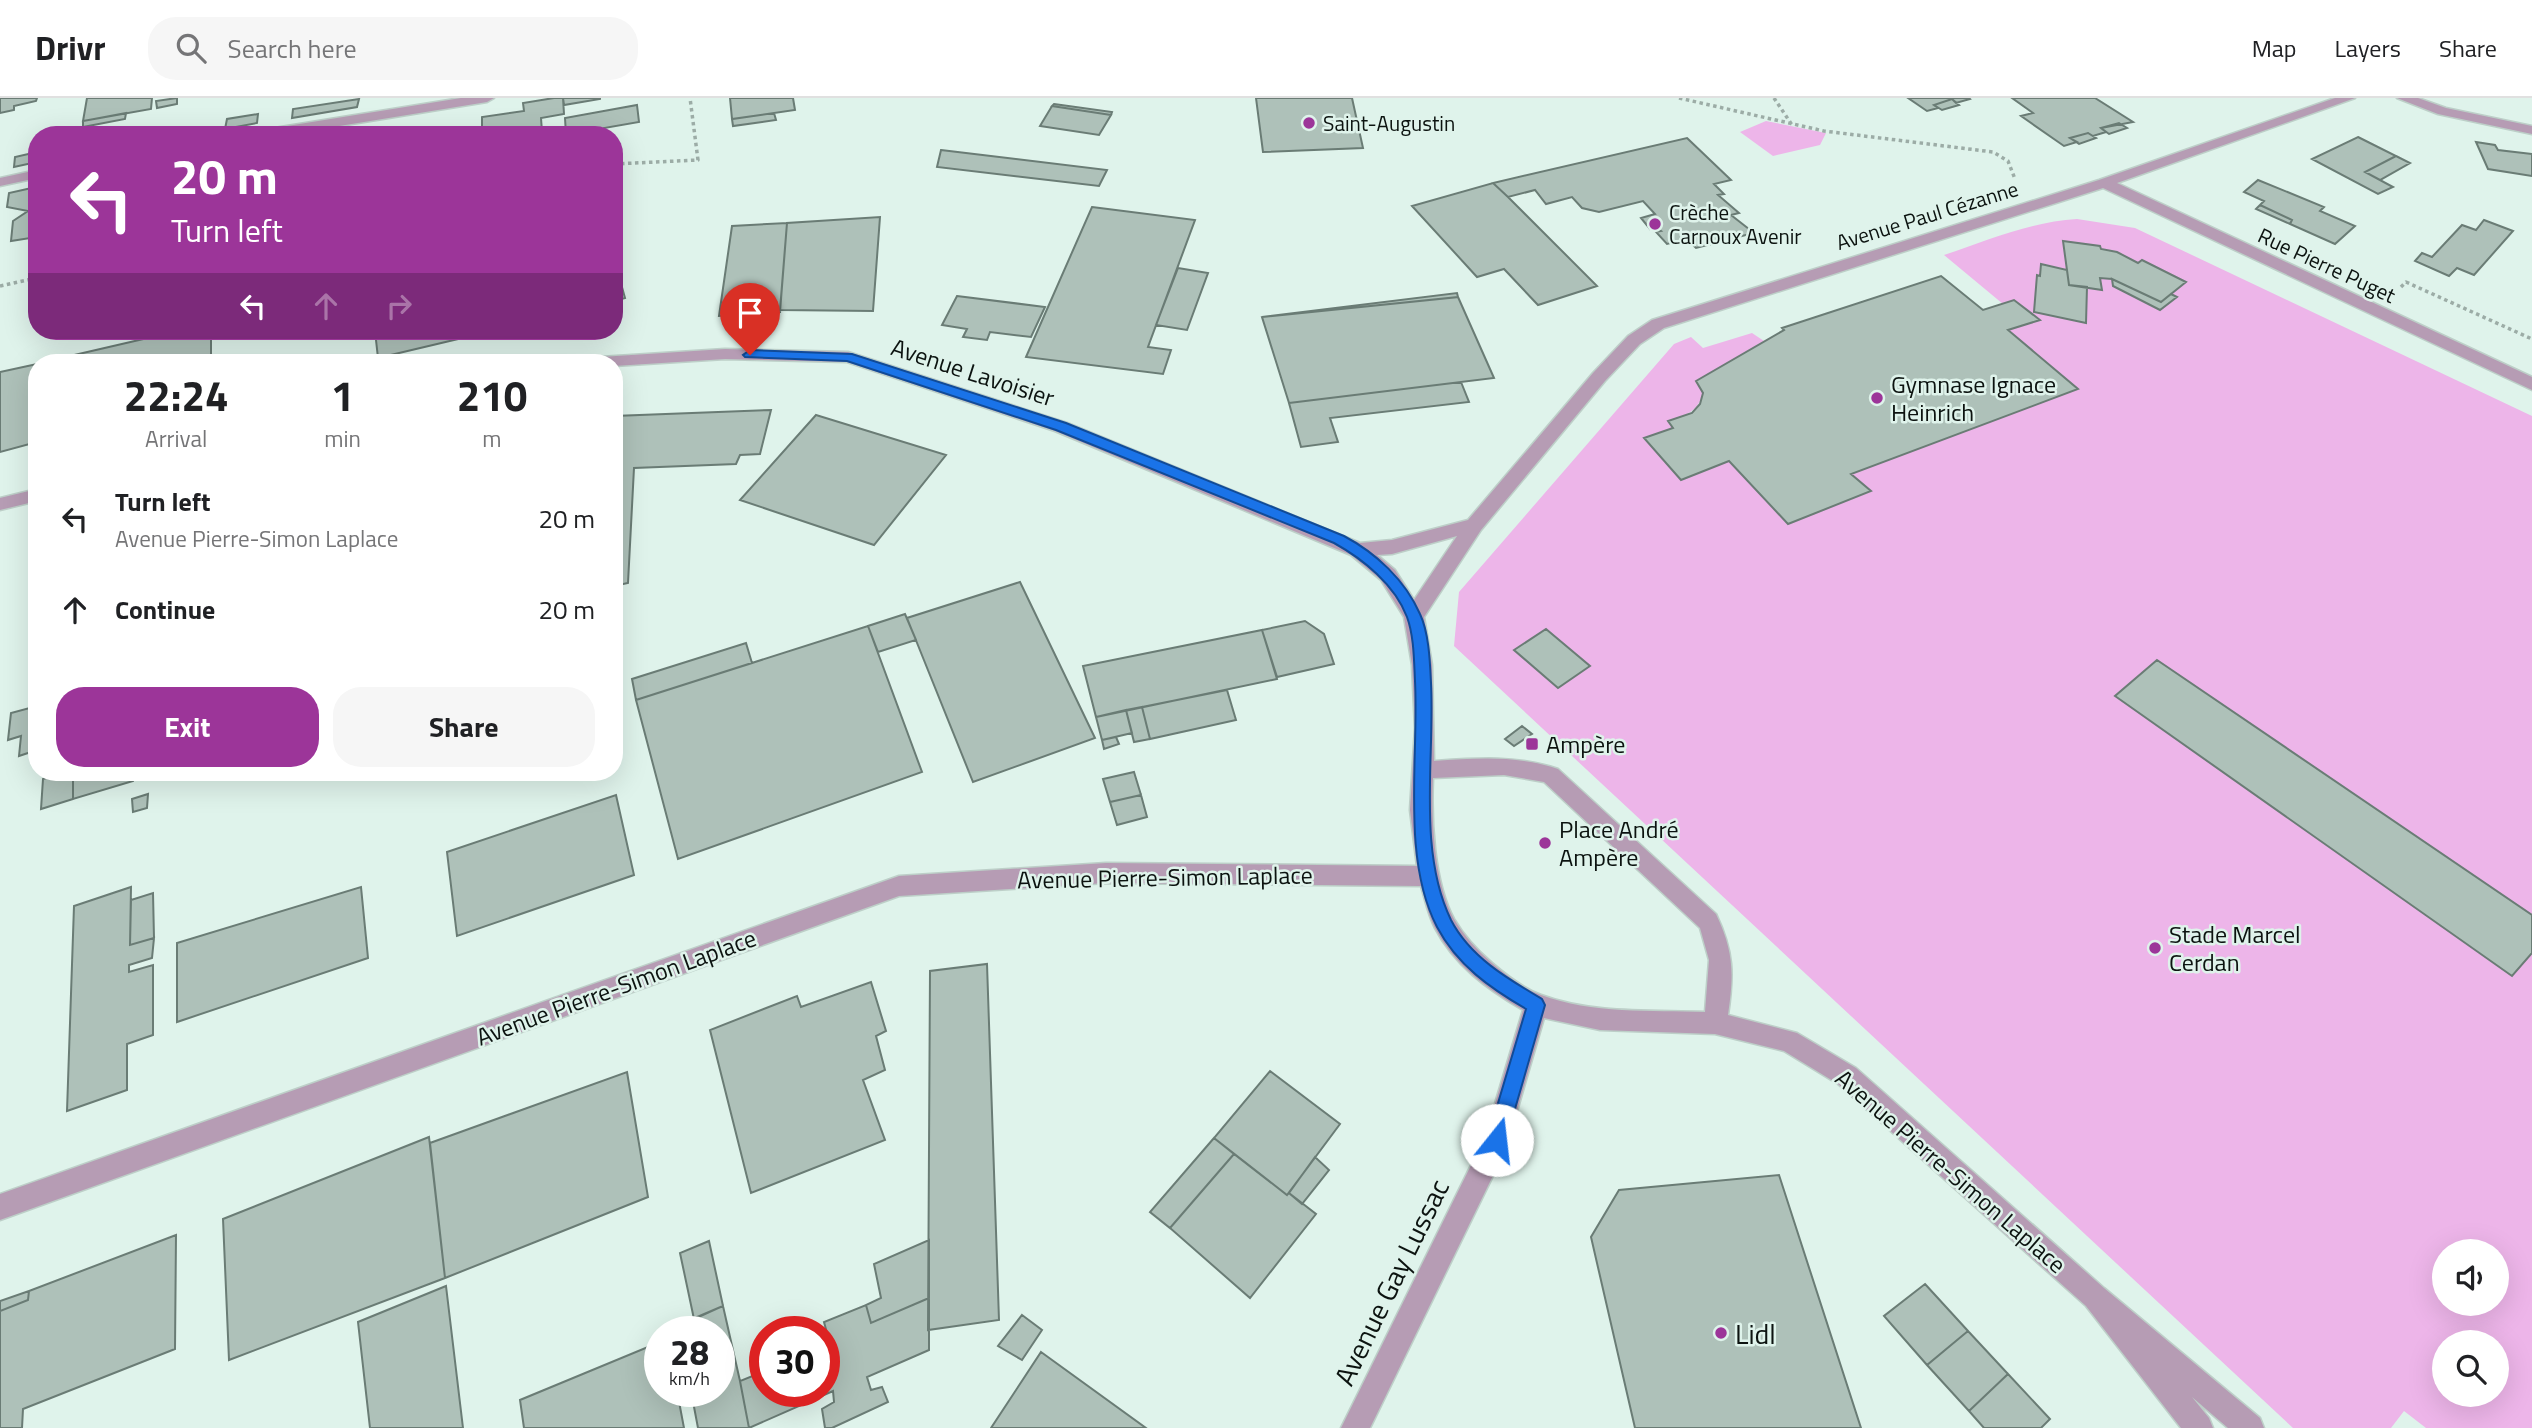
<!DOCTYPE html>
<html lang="en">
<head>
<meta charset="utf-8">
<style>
	body { margin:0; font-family:"Titillium Web",sans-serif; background:#f6f6f6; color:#202124; height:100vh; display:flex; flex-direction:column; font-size:26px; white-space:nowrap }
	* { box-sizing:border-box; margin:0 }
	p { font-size:23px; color:#757577 }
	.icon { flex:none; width:38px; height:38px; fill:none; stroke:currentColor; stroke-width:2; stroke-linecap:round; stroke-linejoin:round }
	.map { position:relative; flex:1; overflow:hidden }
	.details { position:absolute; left:28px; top:256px; width:595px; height:427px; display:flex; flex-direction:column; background:#fff; border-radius:28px; box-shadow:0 7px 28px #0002 }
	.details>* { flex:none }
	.top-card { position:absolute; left:28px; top:28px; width:595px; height:214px; border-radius:28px; box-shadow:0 7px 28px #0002; background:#9c3599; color:#fff; overflow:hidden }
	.fabs { position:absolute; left:2432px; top:1141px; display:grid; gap:14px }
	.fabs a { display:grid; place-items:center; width:77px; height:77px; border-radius:50%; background:#fff; box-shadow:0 7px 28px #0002; font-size:35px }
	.speed { position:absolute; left:644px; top:1218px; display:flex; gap:14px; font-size:35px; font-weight:700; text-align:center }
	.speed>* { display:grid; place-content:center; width:91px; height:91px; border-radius:50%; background:#fff; box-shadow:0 7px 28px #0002; line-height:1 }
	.speed small { font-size:18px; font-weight:400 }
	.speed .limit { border:10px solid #d22; background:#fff; color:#111 }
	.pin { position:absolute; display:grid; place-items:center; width:60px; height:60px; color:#fff; margin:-72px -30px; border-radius:50% 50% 50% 0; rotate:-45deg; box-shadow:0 0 7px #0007 }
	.pin .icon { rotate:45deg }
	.me { position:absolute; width:77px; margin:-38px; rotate:16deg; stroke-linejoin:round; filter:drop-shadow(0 0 5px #0008) }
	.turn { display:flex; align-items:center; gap:24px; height:147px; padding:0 28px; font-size:32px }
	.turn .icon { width:91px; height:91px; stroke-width:2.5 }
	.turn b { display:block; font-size:49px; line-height:60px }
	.lanes { display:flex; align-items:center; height:66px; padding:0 28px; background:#0003; justify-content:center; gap:35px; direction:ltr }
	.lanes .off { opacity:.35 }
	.eta { display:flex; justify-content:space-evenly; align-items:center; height:119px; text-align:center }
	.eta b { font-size:42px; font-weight:700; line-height:49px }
	.button { display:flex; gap:14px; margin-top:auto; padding:14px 28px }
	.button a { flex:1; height:80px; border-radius:28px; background:#9c3599; color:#fff; font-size:28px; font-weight:700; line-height:80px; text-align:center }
	.button a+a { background:#f6f6f6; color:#202124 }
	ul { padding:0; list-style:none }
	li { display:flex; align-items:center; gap:21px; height:91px; padding:0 28px }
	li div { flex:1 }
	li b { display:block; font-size:26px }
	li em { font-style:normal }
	header { display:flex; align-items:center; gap:42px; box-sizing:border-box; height:98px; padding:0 35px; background:#fff; border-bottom:2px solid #e0e0e0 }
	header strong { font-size:33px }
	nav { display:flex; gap:38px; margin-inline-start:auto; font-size:24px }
	.search { width:490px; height:63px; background:#f6f6f6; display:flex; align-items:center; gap:18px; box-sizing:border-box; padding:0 24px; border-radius:28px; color:#757577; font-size:26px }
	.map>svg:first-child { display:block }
</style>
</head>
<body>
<header>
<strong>Drivr</strong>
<div class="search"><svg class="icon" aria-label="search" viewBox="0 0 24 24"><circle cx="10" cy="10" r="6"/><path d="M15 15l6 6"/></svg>Search here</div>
<nav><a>Map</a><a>Layers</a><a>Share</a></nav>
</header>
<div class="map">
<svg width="2532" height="1330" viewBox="0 0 2532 1330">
	<rect width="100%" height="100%" fill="#dff3eb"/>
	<path fill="#edb5e9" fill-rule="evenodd" d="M1766,23L1826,35L1820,47L1773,58L1740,34Z
		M2077,121L2135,130L2532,318V1330H2426L2404,1313L2391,1330H2293L1454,548L1459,494L1674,246L1691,239L1703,250L1752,235L1764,243L1696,283L1703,295C1698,314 1686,317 1668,323L1673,330L1644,341L1682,382L1729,363L1788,426L1870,394L1851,376L2077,291L2008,232L2039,222L2003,206L1944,157C1988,142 2030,124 2077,121ZM2445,1153H2497V1206H2445ZM2445,1244H2497V1297H2445Z"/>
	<path fill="#aec1b9" stroke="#6a7c75" stroke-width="2" d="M0,0H37L36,3L14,8V12L0,15Z
		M87,0H152L151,11L83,23Z
		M177,0V6L157,10L156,3Z
		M554,0H563L564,16L541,20L542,34L524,37H482V19L524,13L523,5Z
		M563,0H600V1L564,7Z
		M730,0H793L795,12L732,21Z
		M1256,0H1352L1363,50L1263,54Z
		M1908,0H1969L1970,1L1956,5L1952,1L1934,7L1938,10L1927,13Z
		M2012,0H2095L2133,24L2101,30L2106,34L2093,38L2088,35L2070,40L2077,44L2064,48L2021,18L2033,15Z
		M359,1L357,9L292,20L293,11Z
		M1952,1L1959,7L1942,12L1934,7Z
		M1054,6L1112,14L1111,17L1052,8Z
		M637,7L639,24L604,30V34L566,37L565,20Z
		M1052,8L1111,17L1099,37L1040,28Z
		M126,15L125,21L83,29V23Z
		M774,15L776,22L733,28L732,21Z
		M258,16L257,25L225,31L227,21Z
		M2119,25L2127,30L2109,36L2101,30Z
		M2088,35L2096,40L2079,46L2070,40Z
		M2358,39L2396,58L2365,74L2393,89L2378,96L2312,61Z
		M1687,40L1731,82L1714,86L1724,96L1718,97L1739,115L1731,117L1754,135L1734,140L1729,138L1717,141L1720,144L1696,150L1687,141L1667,146L1656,134L1661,133L1656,129L1650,131L1641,120L1655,116L1643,103L1599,114L1582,110L1572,99L1546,106L1535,92L1508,99L1493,85Z
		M2476,44L2495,47L2498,52L2532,56V78L2488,71Z
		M941,52L1107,72L1099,88L937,69Z
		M37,54V64L14,69L15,59Z
		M2396,58L2410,65L2380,82L2365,74Z
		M2258,82L2324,109L2320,113L2355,128L2335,146L2290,126L2292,122L2260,107L2264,103L2244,94Z
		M1493,85L1508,99L1597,188L1538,207L1504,171L1477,179L1412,108Z
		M36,89L37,139L11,143L13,123L28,113L7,109L9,95Z
		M2260,107L2292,122L2290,126L2256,111Z
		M1092,109L1195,122L1148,249L1171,252L1163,276L1026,259Z
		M880,119L873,213L780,212L787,125Z
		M2484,122L2513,133L2474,177L2457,170L2449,178L2415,163L2422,155L2432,159L2462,127L2476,132Z
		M787,125L780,214L719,218L732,128Z
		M2063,143L2100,148L2101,151L2117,154L2138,165L2142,162L2186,184L2161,204L2112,181L2100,180L2102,192L2069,187Z
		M614,160L625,200L614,203Z
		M2041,166L2067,172L2069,187L2087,189L2086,225L2034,214L2037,177L2040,178Z
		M1178,170L1208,175L1187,232L1156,227Z
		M1941,178L1983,212L2014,202L2040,222L2008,232L2078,291L1851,376L1871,393L1788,426L1729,363L1681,382L1644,340L1673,330L1668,323L1692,315L1700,306L1703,295L1696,283L1784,232L1782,230Z
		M2112,181L2161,204L2171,196L2177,199L2160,212L2113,188Z
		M1457,195L1458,199L1262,219Z
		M957,198L1045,209L1031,239L990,234L987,242L963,239L967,231L942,227Z
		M1458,199L1494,280L1289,305L1262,219Z
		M178,233H211V264H44Z
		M375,233H492L378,260Z
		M37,266V344L0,354V274Z
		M1461,284L1469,304L1330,320L1338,344L1301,349L1289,305Z
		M771,312L760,356L740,357L736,366L634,370L628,485L614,488V318Z
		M816,317L946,357L874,447L740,402Z
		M1020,484L1095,640L973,684L907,520Z
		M905,516L916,542L878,554L868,528Z
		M1305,523L1324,536L1334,566L1277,579L1262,532Z
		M868,528L922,674L678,761L636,602Z
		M1546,531L1590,568L1558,590L1514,552Z
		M1262,532L1277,581L1096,619L1083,568Z
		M746,545L752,565L636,602L632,581Z
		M2157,562L2532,817V855L2512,878L2115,598Z
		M1227,592L1236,622L1150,641L1142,609Z
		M37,608V652L19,658L21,638L8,642L11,615Z
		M1142,609L1150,641L1134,644L1126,612Z
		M1126,612L1132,635L1102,642L1096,619Z
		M1522,628L1532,636L1514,648L1505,641Z
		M1116,639L1119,646L1104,651L1102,642Z
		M67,674H73V701L41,711L43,681Z
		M73,674H134L133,683L73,701Z
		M1134,674L1141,697L1110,704L1103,681Z
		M148,696L147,710L133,714L132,701Z
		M616,697L634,777L457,838L447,754Z
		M1141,697L1147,719L1117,727L1110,704Z
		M131,789L130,847L154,840L152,860L129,867V874L153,867V937L127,946V992L67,1013L74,808Z
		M361,789L368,860L177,924V845Z
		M153,795L154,840L130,847L131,802Z
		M987,866L999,1222L928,1232L930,873Z
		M871,884L886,933L876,938L885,972L863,982L885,1042L751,1095L710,932L797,898L801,909Z
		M1270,973L1340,1026L1287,1097L1214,1040Z
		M627,974L648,1099L445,1180L430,1045Z
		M429,1039L445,1180L229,1262L223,1121Z
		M1214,1040L1234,1056L1170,1130L1150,1114Z
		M1234,1056L1287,1097L1289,1095L1316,1116L1250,1200L1170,1130Z
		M1315,1059L1329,1072L1302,1106L1289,1095Z
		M1779,1077L1861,1330H1635L1591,1139L1619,1092Z
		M176,1137L175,1251L23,1311L22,1330H0V1213L28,1202L29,1193Z
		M929,1142V1200L871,1225L866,1207L881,1200L874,1166Z
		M709,1143L723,1208L694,1221L680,1155Z
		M1925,1186L1968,1233L1927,1267L1884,1218Z
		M446,1188L463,1330H370L358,1224Z
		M29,1193L28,1202L0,1213V1203Z
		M929,1200V1252L867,1279L871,1292L882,1289L888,1304L832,1330H825L822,1311L834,1304L833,1293L749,1330L740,1283L765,1273V1293H824V1248L830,1246L824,1224L866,1207L871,1225Z
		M723,1208L740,1283L749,1330H698L691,1293H719V1234H679L678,1227Z
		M1022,1217L1042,1232L1022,1262L998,1248Z
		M1968,1233L2008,1276L1969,1313L1927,1267Z
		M660,1244V1293H677L684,1330H524L520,1302Z
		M1041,1254L1146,1330H991Z
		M2008,1276L2050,1321L2041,1330H1984L1969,1313Z"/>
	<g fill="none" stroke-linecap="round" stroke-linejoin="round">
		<defs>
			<path id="minor" d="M461,0H494L487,4L284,37H249L256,33Z
				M2335,0H2355L2117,85L2532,279V292L2103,90L1664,230L1640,246L1605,283L1481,432L1424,519L1432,567L1434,663C1477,660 1517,657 1558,671L1716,816C1734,854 1734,876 1728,917L1797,935L1856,970L2104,1190L2260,1320L2264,1330H2228L2192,1299L2209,1320L2213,1330H2181L2086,1208L1838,986L1784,953L1715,936L1600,932L1544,920L1506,1051L1370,1330H1341L1485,1039L1523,912C1487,891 1454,867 1435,830C1428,817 1425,801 1421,788L1106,785L899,798L0,1122V1096L899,778L1106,765L1417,768L1410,712L1415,630L1412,567L1404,519L1381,482L1351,457L1055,333L847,264L725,261L614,268V264H583L585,260L725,251L848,254L1067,325L1360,445L1392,442L1468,422L1593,275L1628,238L1652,222L2099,82ZM1457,438L1414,502L1395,472L1377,457L1392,456ZM1504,677L1544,684L1700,830L1709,862L1705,914C1651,912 1592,916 1541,897C1524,891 1506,877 1492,865C1478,853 1464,838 1454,821C1434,784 1431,722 1433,680Z
				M2397,0H2418L2446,10L2532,28V36L2438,16Z
				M37,72V80L0,88V80Z
				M37,391V403L0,412V400Z"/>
		</defs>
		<use href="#minor" stroke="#bdcfc8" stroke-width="3"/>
		<path stroke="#9caca6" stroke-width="3.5" stroke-dasharray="3.5 3.5" stroke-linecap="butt" d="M1679,0L1824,33L1993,54L2008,63L2015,81
			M1774,0L1792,27
			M614,66L698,62L690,0
			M0,188L37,180
			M2401,189L2406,184L2532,241"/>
		<use href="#minor" fill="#b69cb4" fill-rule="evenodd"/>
	</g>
	<path fill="#1a73e8" stroke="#114b97" stroke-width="2" d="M750,252L852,256L1066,325L1344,438C1376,455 1405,482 1420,516C1429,535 1430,564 1431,585C1435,659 1417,752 1451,822C1470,859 1508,881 1542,901L1545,907L1504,1049L1497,1051L1490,1049L1487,1042L1526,911C1490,890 1457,867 1437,829C1401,760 1419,659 1415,583C1414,563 1414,538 1407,519C1395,487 1363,461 1334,445L1056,332L847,263L745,259L743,257Z"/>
	<g fill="#9c3599" stroke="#dff3eb" stroke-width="2.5">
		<circle cx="1309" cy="25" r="7"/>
		<circle cx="1655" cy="126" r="7"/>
		<circle cx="1877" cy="300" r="7"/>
		<rect x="1525" y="639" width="14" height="14" rx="3.5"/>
		<circle cx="1545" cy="745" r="7"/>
		<circle cx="2155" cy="850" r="7"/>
		<circle cx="1721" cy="1235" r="7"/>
	</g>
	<g text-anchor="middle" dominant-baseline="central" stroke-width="5" stroke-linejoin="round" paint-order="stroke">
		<g font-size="21" fill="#0c1310" stroke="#dff3eb" text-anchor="start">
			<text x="1323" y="25">Saint-Augustin</text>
			<text x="1669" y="114">Crèche<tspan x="1669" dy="24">Carnoux Avenir</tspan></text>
		</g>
		<g font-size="21" fill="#0c1310" stroke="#dff3eb">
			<text transform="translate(1927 117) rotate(-17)">Avenue Paul Cézanne</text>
			<text transform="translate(2327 167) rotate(25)">Rue Pierre Puget</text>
		</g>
		<g font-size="24" fill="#0c1310" stroke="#dff3eb">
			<text transform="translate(973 274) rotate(18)">Avenue Lavoisier</text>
			<text transform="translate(1165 779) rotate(-1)">Avenue Pierre-Simon Laplace</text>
			<text transform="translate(616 889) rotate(-20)">Avenue Pierre-Simon Laplace</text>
			<text transform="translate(1951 1073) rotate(41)">Avenue Pierre-Simon Laplace</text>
		</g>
		<g font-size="24" fill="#0c1310" stroke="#dff3eb" text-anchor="start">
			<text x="1891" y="286">Gymnase Ignace<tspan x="1891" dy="28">Heinrich</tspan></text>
			<text x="1546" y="646">Ampère</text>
			<text x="1559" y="731">Place André<tspan x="1559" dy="28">Ampère</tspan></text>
			<text x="2169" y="836">Stade Marcel<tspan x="2169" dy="28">Cerdan</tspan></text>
		</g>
		<g font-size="28" fill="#0c1310" stroke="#dff3eb">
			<text transform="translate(1391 1184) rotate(-64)">Avenue Gay Lussac</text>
		</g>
		<g font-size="28" fill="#0c1310" stroke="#dff3eb" text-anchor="start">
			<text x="1735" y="1235">Lidl</text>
		</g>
	</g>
</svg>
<div class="fabs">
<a><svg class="icon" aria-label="sound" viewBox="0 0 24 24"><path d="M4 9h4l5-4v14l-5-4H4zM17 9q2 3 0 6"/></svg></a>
<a><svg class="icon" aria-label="search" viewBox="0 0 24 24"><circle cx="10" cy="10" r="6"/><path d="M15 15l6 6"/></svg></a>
</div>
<div class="speed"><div>28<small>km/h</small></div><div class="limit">30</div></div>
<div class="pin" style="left:750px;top:257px;background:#d93025"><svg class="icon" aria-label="arrive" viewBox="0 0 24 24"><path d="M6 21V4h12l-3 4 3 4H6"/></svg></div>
<svg class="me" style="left:1497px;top:1042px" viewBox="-20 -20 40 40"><circle r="19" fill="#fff"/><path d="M0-13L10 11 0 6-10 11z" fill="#1a73e8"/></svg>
<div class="top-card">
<div class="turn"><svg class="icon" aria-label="left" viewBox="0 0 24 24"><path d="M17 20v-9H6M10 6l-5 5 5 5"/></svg><div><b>20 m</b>Turn left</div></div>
<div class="lanes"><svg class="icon" aria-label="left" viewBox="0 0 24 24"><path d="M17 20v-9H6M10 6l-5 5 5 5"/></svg><svg class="icon off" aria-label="ahead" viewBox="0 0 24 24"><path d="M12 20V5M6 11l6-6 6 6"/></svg><svg class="icon off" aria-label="right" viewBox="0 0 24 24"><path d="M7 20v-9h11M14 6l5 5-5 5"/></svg></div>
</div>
<section class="details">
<div class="eta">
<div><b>22:24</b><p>Arrival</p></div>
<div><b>1</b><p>min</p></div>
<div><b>210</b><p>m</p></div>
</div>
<ul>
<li><svg class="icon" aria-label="left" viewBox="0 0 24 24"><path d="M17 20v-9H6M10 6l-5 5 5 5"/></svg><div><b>Turn left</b><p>Avenue Pierre-Simon Laplace</p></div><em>20 m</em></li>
<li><svg class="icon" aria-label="ahead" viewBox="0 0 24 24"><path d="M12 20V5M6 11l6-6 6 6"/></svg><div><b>Continue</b></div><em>20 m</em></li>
</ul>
<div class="button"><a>Exit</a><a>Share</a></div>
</section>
</div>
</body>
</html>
